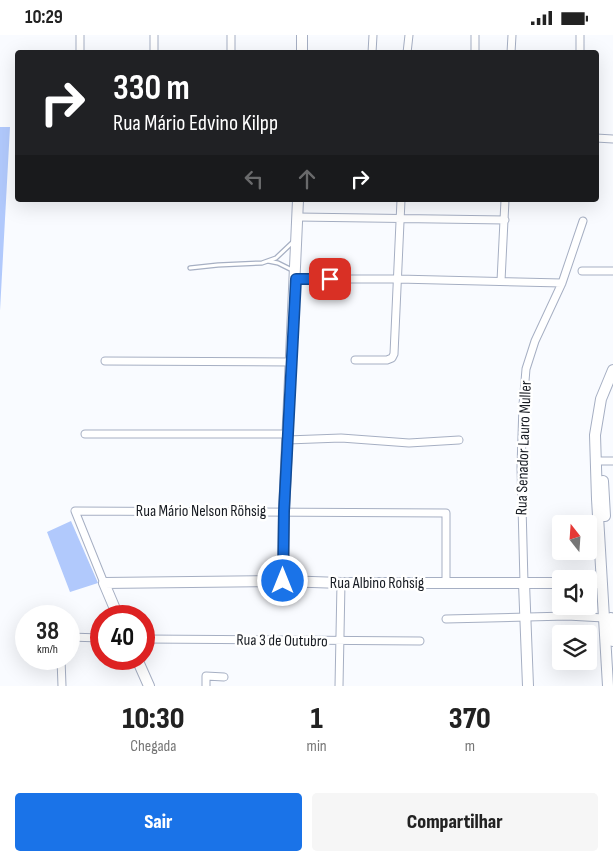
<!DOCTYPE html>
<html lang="pt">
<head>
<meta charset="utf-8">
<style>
	body { margin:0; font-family:"Sofia Sans Condensed",sans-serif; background:#f6f6f6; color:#222; height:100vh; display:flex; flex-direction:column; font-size:19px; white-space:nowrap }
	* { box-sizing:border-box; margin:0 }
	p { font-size:16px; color:#767676 }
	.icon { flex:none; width:28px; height:28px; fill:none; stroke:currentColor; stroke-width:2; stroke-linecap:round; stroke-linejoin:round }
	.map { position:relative; height:651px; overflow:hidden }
	.panel { display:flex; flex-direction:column; background:#fff; flex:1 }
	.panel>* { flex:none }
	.guide { position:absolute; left:15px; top:15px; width:584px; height:152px; border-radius:5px; box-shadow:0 5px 20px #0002; background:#202124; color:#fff; overflow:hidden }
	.needle { width:32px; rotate:343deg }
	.fabs { position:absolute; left:552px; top:480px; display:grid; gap:10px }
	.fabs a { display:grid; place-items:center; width:45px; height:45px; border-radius:5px; background:#fff; box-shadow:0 5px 20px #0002; font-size:25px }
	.speed { position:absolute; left:15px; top:570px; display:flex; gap:10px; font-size:25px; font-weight:700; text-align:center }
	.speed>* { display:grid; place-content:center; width:65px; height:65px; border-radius:50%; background:#fff; box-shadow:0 5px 20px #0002; line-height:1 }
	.speed small { font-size:12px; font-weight:400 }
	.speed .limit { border:8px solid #d22; background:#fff; color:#111 }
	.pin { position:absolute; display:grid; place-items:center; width:42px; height:42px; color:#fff; margin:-21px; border-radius:10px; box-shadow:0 2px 8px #0006 }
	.me { position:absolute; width:55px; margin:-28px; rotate:0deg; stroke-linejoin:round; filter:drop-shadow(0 0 4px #0008) }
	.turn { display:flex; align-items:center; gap:18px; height:105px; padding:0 15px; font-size:22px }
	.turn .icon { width:65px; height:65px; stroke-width:2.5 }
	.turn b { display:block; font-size:35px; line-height:42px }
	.lanes { display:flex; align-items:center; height:48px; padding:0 15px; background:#0003; justify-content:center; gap:25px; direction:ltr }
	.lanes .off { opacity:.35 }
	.eta { display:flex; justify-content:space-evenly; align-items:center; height:85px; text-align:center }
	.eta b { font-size:30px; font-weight:800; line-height:35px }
	.primary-button { display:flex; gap:10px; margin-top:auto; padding:10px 15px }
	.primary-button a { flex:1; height:58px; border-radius:5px; background:#1a73e8; color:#fff; font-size:20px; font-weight:800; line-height:58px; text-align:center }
	.primary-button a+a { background:#f6f6f6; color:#222 }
	.status { display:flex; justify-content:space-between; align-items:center; height:35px; padding:0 25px; background:#fff; direction:ltr }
	.status svg { height:14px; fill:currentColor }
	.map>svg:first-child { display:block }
</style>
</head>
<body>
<div class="status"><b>10:29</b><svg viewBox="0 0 49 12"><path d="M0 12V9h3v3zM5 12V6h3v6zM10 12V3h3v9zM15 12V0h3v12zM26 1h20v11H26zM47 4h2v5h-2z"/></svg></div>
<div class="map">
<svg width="613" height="651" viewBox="0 0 613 651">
	<rect width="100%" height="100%" fill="#f9fbff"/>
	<path fill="#b1c9fc" d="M0,92H10L0,276Z
		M71,486L98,548L70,557L47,497Z"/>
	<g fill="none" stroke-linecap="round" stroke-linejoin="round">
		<defs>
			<path id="lane" d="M268,226L278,228L292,235
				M190,233L218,230L262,228L276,223L294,206"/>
			<path id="street" d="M80,0V18
				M154,0V18
				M231,18V0
				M372,18L373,0
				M407,18L409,0
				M475,18V0
				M511,18L512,0
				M580,18V0
				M596,103L613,104
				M298,182L505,185
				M582,236H613
				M296,244H398L562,248
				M501,246L505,165
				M355,325H387L392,323L394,319L401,165
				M105,326L291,327
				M85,399H288
				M287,405L341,403L409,408L459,405
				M595,426H613
				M104,548L75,476L446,478V547
				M524,548L521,432L523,370L526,334L535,306L562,248L583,186
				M446,584L567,581L604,583
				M69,602L101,603
				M144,604L420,606
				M61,624L62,651
				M206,651V641L224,642
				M339,651L341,548"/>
			<path id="secondary" d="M302,18V0
				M603,446L605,481
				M283,546L284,476L298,165
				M524,548L528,651
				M589,548H602
				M118,581L104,548L283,546L341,548H561
				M611,583L613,606
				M137,624L149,651
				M608,651L597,464L595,400L601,364L613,335"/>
		</defs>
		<use href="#lane" stroke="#a6afc3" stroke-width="5.5"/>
		<use href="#street" stroke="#a6afc3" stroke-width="9"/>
		<use href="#secondary" stroke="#a6afc3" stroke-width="12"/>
		<use href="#lane" stroke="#fff" stroke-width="3"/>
		<use href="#street" stroke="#fff" stroke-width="7"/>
		<use href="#secondary" stroke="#fff" stroke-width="10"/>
	</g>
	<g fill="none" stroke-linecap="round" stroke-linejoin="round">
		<defs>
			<path id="route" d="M283,546L284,476L296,244H330"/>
		</defs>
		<use href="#route" stroke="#114b97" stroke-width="12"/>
		<use href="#route" stroke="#1a73e8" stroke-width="9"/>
	</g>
	<g text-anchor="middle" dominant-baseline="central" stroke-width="5" stroke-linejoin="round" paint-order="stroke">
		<g font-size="16" fill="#181c23" stroke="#fff">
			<text transform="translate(524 413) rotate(-88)">Rua Senador Lauro Muller</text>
			<text x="201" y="476">Rua Mário Nelson Röhsig</text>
			<text x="377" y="548">Rua Albino Rohsig</text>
			<text transform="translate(282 606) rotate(1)">Rua 3 de Outubro</text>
		</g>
	</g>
</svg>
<div class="fabs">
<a><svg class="needle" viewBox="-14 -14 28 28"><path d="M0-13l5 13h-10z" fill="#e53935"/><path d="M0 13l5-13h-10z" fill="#767676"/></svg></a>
<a><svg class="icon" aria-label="sound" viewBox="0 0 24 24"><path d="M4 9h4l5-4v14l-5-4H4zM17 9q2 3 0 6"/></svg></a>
<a><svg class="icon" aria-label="layers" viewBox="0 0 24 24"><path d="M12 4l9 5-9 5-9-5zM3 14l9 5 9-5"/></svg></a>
</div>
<div class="speed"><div>38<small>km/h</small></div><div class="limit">40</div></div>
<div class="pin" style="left:330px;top:244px;background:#d93025"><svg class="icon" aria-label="arrive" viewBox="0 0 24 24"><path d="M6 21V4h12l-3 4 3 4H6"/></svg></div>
<svg class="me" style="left:283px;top:546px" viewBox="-20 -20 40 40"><circle r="17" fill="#1a73e8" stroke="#fff" stroke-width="3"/><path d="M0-11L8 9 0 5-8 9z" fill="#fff"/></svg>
<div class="guide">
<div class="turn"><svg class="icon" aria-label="right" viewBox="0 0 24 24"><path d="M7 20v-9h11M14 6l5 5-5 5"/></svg><div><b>330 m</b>Rua Mário Edvino Kilpp</div></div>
<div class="lanes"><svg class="icon off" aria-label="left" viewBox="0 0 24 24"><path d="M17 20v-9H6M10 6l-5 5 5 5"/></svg><svg class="icon off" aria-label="ahead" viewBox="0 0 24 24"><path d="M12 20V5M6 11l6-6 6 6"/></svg><svg class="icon" aria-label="right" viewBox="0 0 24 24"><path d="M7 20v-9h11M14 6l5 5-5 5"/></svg></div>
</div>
</div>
<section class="panel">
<div class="eta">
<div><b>10:30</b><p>Chegada</p></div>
<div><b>1</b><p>min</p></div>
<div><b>370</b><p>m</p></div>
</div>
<div class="primary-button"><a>Sair</a><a>Compartilhar</a></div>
</section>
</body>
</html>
